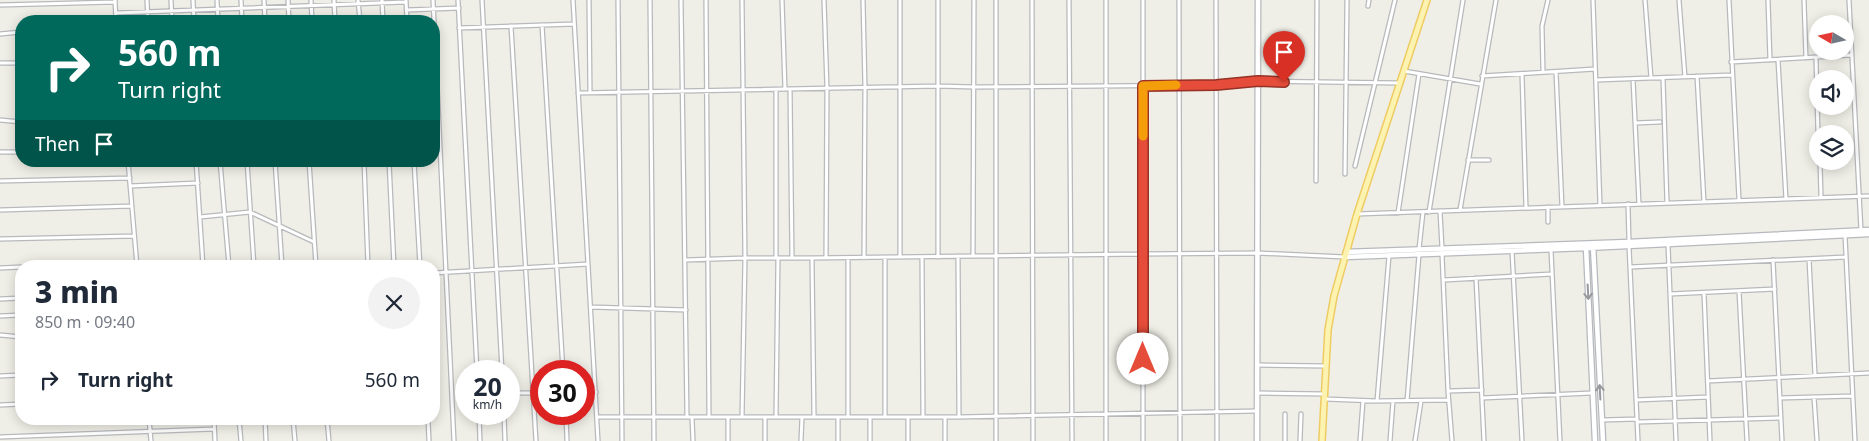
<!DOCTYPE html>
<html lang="en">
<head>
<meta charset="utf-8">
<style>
	body { margin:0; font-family:"Noto Sans",sans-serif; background:#f2f2f3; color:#1f2937; height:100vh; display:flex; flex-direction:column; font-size:19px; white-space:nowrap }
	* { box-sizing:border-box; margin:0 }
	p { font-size:16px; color:#747a83 }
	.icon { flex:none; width:28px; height:28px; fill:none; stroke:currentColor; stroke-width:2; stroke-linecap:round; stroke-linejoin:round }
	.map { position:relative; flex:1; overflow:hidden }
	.sheet { position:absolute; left:15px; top:260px; width:425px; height:165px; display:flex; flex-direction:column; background:#fff; border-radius:20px; box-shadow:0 2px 12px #0003 }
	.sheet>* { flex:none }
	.top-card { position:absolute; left:15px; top:15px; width:425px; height:152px; border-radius:20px; box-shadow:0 2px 12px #0003; background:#00695c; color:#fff; overflow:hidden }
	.needle { width:32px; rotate:279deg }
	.controls { position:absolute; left:1809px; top:15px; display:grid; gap:10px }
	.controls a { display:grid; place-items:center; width:45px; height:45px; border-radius:50%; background:#fff; box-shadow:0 2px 12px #0003; font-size:25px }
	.speed { position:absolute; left:455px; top:360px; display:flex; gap:10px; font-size:25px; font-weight:700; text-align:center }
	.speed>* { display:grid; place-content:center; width:65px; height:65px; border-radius:50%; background:#fff; box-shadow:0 2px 12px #0003; line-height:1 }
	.speed small { font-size:12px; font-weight:400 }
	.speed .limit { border:8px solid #d22; background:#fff; color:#111 }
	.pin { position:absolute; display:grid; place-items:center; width:42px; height:42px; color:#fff; margin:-51px -21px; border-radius:50% 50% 50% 0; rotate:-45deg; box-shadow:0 0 5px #0007 }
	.pin .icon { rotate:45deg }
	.me { position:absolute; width:55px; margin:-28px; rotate:0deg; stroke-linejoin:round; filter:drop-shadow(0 0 4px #0008) }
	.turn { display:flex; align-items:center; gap:18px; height:105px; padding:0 20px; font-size:22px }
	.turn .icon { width:65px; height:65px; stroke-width:2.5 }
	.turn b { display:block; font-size:35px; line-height:42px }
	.then { display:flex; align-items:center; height:48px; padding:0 20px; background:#0003; gap:10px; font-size:19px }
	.round { display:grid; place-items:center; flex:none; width:52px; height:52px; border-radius:26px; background:#f2f2f3 }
	.summary { display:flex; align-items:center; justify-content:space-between; height:85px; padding:0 20px }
	h1 { font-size:30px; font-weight:800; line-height:38px }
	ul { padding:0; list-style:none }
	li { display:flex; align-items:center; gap:15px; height:70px; padding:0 20px }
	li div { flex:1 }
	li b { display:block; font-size:19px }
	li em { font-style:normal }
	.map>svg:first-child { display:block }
</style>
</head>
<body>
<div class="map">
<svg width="1869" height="441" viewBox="0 0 1869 441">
	<rect width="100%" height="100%" fill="#f0efe7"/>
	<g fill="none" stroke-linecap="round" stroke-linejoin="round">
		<defs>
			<path id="street" d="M115,0L116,21
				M147,0L148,21
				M171,0L172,21
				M193,0L194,21
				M217,0L218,21
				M241,0L242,21
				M264,0L265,21
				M288,0L289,21
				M311,0L312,21
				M334,0L335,21
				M358,0L360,21
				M382,0L383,21
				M406,0L407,21
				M433,0L454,441
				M458,0L477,371
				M482,0L502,371
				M573,0L598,441
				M589,0L590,93
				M618,0L622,441
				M650,0L654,441
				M681,0L687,417
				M706,0L709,417
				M742,0L745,258L742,417
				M782,0L785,89
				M824,0L827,88L826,258
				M863,0L865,87L864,258
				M900,0V257
				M938,0V257
				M996,0V441
				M1032,0L1033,441
				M1069,0L1072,441
				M1106,0V441
				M1179,0L1180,441
				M1216,0L1217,441
				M1593,0L1600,205
				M1645,0L1651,78
				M1679,0L1685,77
				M1729,0L1739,200
				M1768,0L1770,60
				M1804,0L1806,58
				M1849,0L1861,230
				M0,5L115,2
				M1368,6L1369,0
				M407,10L459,8
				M116,13L406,2
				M542,25L563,371
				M511,26L536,441
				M459,28L574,24
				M0,34L21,32
				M1816,58L1818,134
				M1778,60L1786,199
				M1731,62L1852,55
				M0,63H21
				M1404,71L1480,84
				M1543,72L1542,26L1548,0
				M1556,72L1562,207
				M1522,74L1526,208
				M1482,76L1595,69
				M1697,76L1704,202
				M1663,78L1667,203
				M1633,79L1639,204
				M1596,80L1732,75
				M790,89L792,258
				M578,93L938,86L974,87L1216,85L1258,81L1399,83
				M0,120L21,122
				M1635,123L1660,122
				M0,152H21
				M1468,160H1489
				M128,161L137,266
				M196,161L203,266
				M220,161L229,266
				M247,161L254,266
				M275,161L282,266
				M309,161L316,266
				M364,161L368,266
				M389,161L394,266
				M414,161L420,266
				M1820,161L1821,197
				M1355,166L1395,0
				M1345,174L1347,0
				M0,181L130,178
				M1316,181L1317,0
				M130,186L198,183
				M1628,204L1629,242
				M1548,207V222
				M0,210L132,206
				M1460,210L1496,0
				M1440,211L1442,248
				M1429,212L1463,0
				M1398,213L1419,74
				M1357,214L1869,196
				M200,217L250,212L314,242
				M1845,235L1855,441
				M0,239L134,236
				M1668,244L1676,441
				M1629,246L1638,441
				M1419,249L1423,212
				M1551,250L1560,441
				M1512,251L1522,441
				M1442,254L1448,391L1452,441
				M958,256L959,417
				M973,256L974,0
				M776,257V89
				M922,257L923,417
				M812,258L814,417
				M848,258V417
				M1809,259L1815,375
				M685,260L745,258H812L1143,254L1258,253L1345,257
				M1773,260L1782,441
				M74,266L137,265
				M1630,267L1846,257
				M0,268L21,267
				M434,273L588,264
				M1476,278L1484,441
				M1444,280L1552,274
				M1739,291L1747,441
				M1704,293L1710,441
				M1670,294L1775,289
				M0,299L21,298
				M591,307L686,310
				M0,316L21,315
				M0,335L21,337
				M1257,365L1326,366
				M0,376L21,375
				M1708,381L1869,373
				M1448,391L1482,390
				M584,392H596
				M509,393H541
				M1257,393L1325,394
				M1814,397L1817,441
				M1482,398L1592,393
				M1780,398L1852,396
				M1325,399L1377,401L1448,400
				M1636,400L1708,397
				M1377,401L1389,256
				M1407,401L1419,255
				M0,405L21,404
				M479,414L480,441
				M504,414L505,441
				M566,414L567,441
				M1285,414V441
				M597,417H959L1257,411
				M692,417L693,441
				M728,417V441
				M765,417V441
				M776,417L778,258
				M870,417V441
				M885,417V258
				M908,417V441
				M945,417V441
				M149,419L151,441
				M214,419L215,441
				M239,419L241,441
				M265,419L266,441
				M293,419L295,441
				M327,419L329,441
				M428,419L429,441
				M1602,420L1637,419
				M1637,422L1781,418
				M0,437L214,429
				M801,441L802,417
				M838,441V417
				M1143,441V0
				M1300,441L1301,414
				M1360,441L1363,401
				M1390,441L1393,401
				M1415,441L1421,401"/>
			<path id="secondary" d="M1593,245L1603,441
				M1586,247L1595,441
				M1346,252L1629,242L1869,230
				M1345,257L1586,248L1869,234
				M1257,441L1258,0"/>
			<path id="primary" d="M1322,441L1328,330L1334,296L1357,214L1427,0"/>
		</defs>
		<use href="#street" stroke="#b7b9bd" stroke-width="5.5"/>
		<use href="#secondary" stroke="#b6b9be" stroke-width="7"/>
		<use href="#primary" stroke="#eecb63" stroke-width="8"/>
		<use href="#street" stroke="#fff" stroke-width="3"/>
		<use href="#secondary" stroke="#fff" stroke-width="4.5"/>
		<use href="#primary" stroke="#fdf3b0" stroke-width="5"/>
	</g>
	<defs><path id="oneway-shaft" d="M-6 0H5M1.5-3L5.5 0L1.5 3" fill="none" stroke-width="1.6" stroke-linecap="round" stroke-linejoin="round" transform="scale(1.25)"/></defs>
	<g stroke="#97999c">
		<use href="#oneway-shaft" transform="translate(1588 292) rotate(87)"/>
		<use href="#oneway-shaft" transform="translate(1600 392) rotate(-93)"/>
	</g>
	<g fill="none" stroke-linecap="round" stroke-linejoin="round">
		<defs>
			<path id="route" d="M1143,359V86L1216,85L1258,81L1284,82"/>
		</defs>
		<use href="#route" stroke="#953125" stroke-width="12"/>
		<use href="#route" stroke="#e54c39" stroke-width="9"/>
		<path stroke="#f59e0b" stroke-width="9" d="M1143,136V86L1176,85"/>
	</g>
</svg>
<div class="controls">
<a><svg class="needle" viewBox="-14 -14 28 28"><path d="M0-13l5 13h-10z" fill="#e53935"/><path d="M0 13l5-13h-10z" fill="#747a83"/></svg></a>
<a><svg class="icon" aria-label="sound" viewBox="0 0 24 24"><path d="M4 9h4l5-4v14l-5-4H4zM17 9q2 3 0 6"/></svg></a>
<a><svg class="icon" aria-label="layers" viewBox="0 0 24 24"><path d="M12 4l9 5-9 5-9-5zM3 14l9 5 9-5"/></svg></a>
</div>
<div class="speed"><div>20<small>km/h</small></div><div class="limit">30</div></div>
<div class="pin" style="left:1284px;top:82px;background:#d93025"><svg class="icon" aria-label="arrive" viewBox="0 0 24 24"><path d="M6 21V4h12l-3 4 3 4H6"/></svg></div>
<svg class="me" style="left:1143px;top:359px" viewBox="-20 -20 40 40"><circle r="19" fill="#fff"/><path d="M0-13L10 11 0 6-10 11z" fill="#e54c39"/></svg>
<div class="top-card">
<div class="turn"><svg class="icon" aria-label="right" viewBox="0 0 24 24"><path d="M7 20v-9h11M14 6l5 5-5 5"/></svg><div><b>560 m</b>Turn right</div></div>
<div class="then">Then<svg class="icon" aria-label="arrive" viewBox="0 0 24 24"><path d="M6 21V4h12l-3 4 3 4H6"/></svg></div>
</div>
<section class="sheet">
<div class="summary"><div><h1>3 min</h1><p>850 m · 09:40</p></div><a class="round"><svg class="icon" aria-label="close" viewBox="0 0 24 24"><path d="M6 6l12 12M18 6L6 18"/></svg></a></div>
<ul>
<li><svg class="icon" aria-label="right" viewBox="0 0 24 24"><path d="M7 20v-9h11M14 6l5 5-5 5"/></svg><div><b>Turn right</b></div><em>560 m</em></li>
</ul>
</section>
</div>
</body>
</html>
